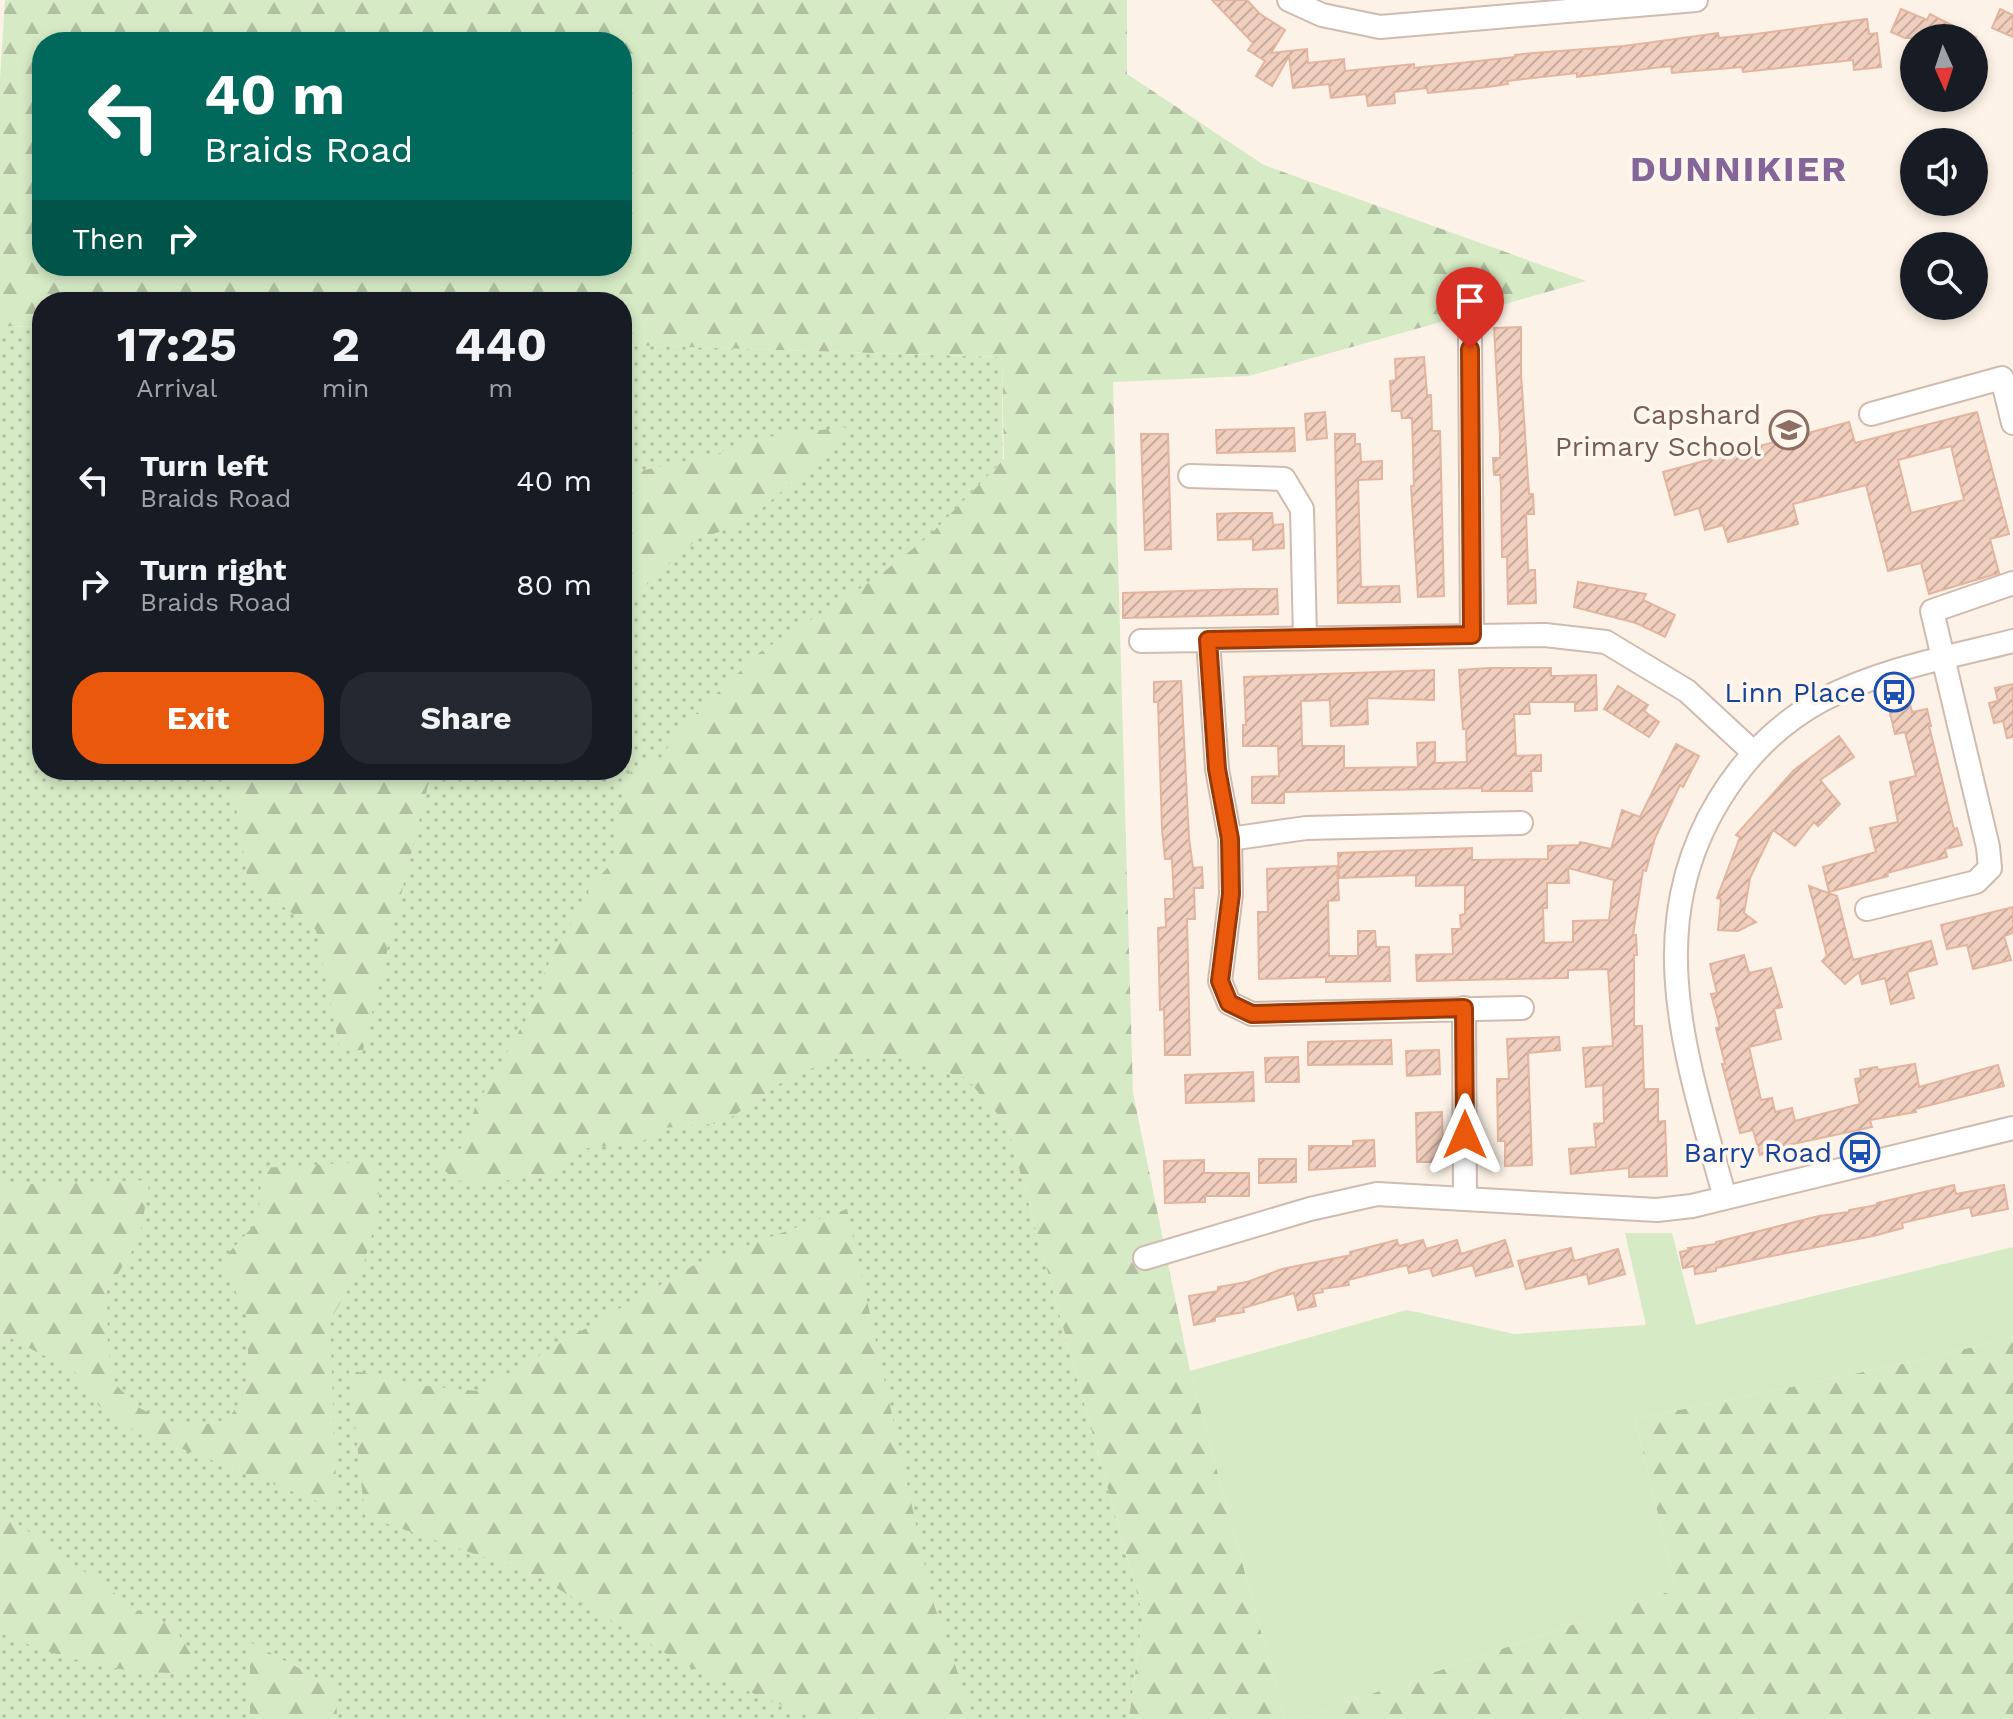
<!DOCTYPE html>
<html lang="en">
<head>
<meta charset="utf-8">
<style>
	body { margin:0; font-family:"Work Sans",sans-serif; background:#242831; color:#f1f3f6; height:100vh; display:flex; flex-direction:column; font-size:30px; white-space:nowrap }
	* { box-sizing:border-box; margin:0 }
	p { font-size:26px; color:#9ea1a6 }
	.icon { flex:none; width:44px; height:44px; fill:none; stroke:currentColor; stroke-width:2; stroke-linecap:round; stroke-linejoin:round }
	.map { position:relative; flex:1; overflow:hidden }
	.panel { position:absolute; left:32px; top:292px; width:600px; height:488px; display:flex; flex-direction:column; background:#171b24; border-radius:32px; box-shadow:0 4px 12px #0003 }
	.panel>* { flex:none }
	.hud { position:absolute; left:32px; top:32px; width:600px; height:244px; border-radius:32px; box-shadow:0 4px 12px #0003; background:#00695c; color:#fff; overflow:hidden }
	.needle { width:52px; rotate:177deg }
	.buttons { position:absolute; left:1900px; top:24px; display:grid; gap:16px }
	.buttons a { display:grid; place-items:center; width:88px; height:88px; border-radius:50%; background:#171b24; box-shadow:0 4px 12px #0003; font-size:40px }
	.pin { position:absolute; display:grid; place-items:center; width:68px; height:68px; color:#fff; margin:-82px -34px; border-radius:50% 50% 50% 0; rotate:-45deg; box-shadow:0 0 8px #0007 }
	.pin .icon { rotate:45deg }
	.me { position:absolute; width:88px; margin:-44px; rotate:0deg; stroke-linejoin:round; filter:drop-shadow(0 0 6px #0008) }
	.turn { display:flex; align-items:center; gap:28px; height:168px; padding:0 40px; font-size:36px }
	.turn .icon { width:104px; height:104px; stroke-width:2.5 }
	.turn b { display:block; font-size:56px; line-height:68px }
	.then { display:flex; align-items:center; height:76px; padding:0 40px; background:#0003; gap:16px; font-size:30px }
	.eta { display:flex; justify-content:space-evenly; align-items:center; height:136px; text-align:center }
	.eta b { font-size:48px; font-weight:700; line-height:56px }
	.cta { display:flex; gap:16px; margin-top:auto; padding:16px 40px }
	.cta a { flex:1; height:92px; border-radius:32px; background:#ea580c; color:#fff; font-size:32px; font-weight:700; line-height:92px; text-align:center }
	.cta a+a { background:#242831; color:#f1f3f6 }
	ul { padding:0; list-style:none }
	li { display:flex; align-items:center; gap:24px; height:104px; padding:0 40px }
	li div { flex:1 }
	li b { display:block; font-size:30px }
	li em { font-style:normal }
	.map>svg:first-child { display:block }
</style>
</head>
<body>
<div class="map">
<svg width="2013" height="1719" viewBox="0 0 2013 1719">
	<defs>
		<pattern id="grass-dots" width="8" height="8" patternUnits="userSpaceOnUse" patternTransform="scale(2)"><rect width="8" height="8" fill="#d6eac5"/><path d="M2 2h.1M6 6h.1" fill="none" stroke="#b2c0a2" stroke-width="1.8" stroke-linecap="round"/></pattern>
		<pattern id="forest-firs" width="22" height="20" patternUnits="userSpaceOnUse" patternTransform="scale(2)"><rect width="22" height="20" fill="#d6eac5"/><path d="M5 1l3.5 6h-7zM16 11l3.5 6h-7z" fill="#b2c0a2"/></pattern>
		<pattern id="building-hatch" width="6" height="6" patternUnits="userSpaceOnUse" patternTransform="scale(2)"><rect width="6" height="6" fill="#f1cfbf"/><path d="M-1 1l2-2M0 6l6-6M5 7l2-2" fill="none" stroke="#c8ab9d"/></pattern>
	</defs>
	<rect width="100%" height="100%" fill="#fcf2e7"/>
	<path fill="url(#grass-dots)" d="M0,326L42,327V770H622V345L1002,357L1007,1125L1143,1615L1129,1719H0Z"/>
	<path fill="url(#forest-firs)" fill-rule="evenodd" d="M5,0H1127V74L1264,165L1586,281L1249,376L1113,382L1133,1093L1190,1371L1285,1719H1129L1143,1615L1007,1125L966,1078L901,1059H832L781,1083L723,1123L662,1128L643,1141L574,1150L554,1175L483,1183L453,1180L438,1162L464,1146L475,1107L543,990L544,972L593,883L618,857V814L632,768L659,760L683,726L760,652L875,579L930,535L1004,459L1002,357L622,345V302H42V327L0,326V79ZM42,42H622V266H42Z
		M845,427L848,434L744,524L697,539L622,607V475L718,454L742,440Z
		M230,770H437L428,785L363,1050L340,1051L316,930L248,882Z
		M378,1161L379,1210L364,1263L330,1320L337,1509L129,1428L99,1406L74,1371L0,1333V1193L3,1185L150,1180L139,1240L107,1291L108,1349L115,1384L138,1407L168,1424L202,1425L229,1419L248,1386V1320L222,1260L258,1221L262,1168Z
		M847,1209L933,1602L974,1719H815L685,1665L535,1575L365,1516L349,1370L426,1386L478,1391L696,1264Z
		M2013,1337V1719H1298L1676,1589L1635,1419L1911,1362Z
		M0,1511L142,1613L174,1626L193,1658L181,1673C117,1674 58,1658 0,1633Z
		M250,1642L336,1688L337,1719H250Z"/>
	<path fill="#d6eac5" d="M1625,1233H1672L1696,1325L2013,1247V1337L1911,1362L1635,1419L1676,1589L1298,1719H1285L1190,1371L1407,1310L1514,1334L1646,1325Z"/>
	<path fill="url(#building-hatch)" stroke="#e3b59f" stroke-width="2" fill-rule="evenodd" d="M1212,0H1247L1260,14L1285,30L1271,53L1307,49L1308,63L1344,59L1345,71L1414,64V68L1515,57V55L1534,53L1624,46L1718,33L1719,38L1756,34L1867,19L1869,34L1877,33L1881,67L1854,70L1853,60L1743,72L1742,67L1672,73L1671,66L1577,77V73L1507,81L1508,84L1488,87L1428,93L1427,88L1394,92L1395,103L1368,106L1366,94L1331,98L1329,84L1293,88L1289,56L1272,86L1256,76L1265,61L1248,50L1253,43Z
		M1901,9L1927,20L1930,14L1977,38H1905L1891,32Z
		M2000,9L2013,15V37L1992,28Z
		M1521,327V374L1529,494H1533L1534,514H1526L1528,570H1535L1536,603L1508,604L1507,557H1502L1501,486L1500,475H1494L1493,458H1500V435L1494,328Z
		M1424,357L1427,395H1431L1432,431H1440L1444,596L1418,597L1411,486H1414L1412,418H1402L1401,411H1392L1390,381L1396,380L1395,359Z
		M1325,412L1327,438L1307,440L1305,414Z
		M1977,412L2009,534L1990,539L1999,573L1929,594L1921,563L1888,571L1866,485L1793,504L1798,524L1728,542L1723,525L1705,530L1699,508L1675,515L1663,472L1849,422L1855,443ZM1951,446L1964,500L1911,513L1898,460Z
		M1294,428L1295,451L1217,453L1216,430Z
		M1141,434H1168L1171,549L1145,550Z
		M1335,434H1355V444H1360L1361,462L1382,461V479L1358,480L1361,587L1399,586L1400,602L1338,603Z
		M1238,513H1272L1273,525L1283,524L1284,548L1253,550V539L1218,540L1217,514Z
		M1578,582L1646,594L1643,600L1675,615L1665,637L1636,623L1574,607Z
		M1244,589H1277L1278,614L1123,618V593Z
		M1490,668H1551V676L1596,675L1597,710L1575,711V702H1529L1530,714H1514L1516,756L1541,755V771H1531L1532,791H1482V788L1284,792V803H1252V777L1279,776L1278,746H1243V725H1246L1244,677L1434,670V700L1367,698L1368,724L1331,726L1330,700L1301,701L1302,746H1344V768L1418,767L1417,743L1435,742V763L1467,762L1466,729H1463L1459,670Z
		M1181,681L1189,838L1193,868L1202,867L1203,888H1194L1195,919H1187L1190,1055H1165L1164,1009L1160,1010L1158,928L1166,927L1165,899H1174L1172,859H1165L1162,829L1158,702H1154V682Z
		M2013,684V737L2007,738L2003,721L1994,723L1989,703L1998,701L1995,688Z
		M1618,686L1648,705L1644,711L1659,722L1649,737L1604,709Z
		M1910,704L1912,712L1927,709L1931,726H1929L1954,829L1957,828L1962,845L1945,849L1947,857L1887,873L1888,876L1829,892L1823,867L1876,852L1870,828L1898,822L1890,782L1916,776L1905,732L1895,734L1889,709Z
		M1839,736L1854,757L1820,780L1840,804L1818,826L1814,822L1795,846L1773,830L1750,878L1744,913L1756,922L1738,931L1718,930L1721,899L1717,898L1740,837L1736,835L1794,770Z
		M1676,744L1699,756L1683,787L1680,785L1655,838L1646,871L1643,870L1633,935H1636L1637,955H1634V1026H1642L1644,1089H1658V1122L1665,1121L1667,1176L1629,1177V1168L1571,1174L1569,1149L1596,1147L1594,1124L1604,1123L1603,1085L1586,1087L1583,1048L1613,1046L1608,969L1568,970V978L1417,981L1416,955L1453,954L1452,929H1461L1460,915L1465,914V885L1416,886V875L1339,878L1338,853L1472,848V860L1548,859V846L1579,845L1580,842L1611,849L1622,810L1640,817ZM1568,868L1614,880L1609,920L1573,921V942L1544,943L1543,908H1547V883H1569Z
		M1337,866L1339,900L1328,901L1329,956H1358V931H1375L1376,947H1389L1390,981L1326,982V977L1259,979L1258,912H1268L1267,869Z
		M1809,886L1837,896L1853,960L1931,941L1937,964L1907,972L1914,998L1891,1004L1885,978L1862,984L1859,972L1845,984L1822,961L1827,956Z
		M2013,907V933L2004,936L2011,960L1973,969L1967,945L1947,949L1941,925Z
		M1744,955L1749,973L1771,968L1782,1007L1774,1009L1781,1039L1749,1047L1761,1100L1772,1098L1775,1112L1792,1108L1795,1121L1860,1104L1855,1079L1861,1078L1860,1070L1877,1067L1878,1070L1915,1064L1919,1087L1998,1065L2004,1086L1915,1109L1916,1112L1870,1120L1872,1127L1788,1145V1147L1760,1155L1753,1130L1740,1133L1722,1064H1725L1716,1028L1720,1027L1711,994L1717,993L1710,964Z
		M1559,1037L1560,1050L1528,1053L1532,1165L1505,1166V1141H1498L1497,1079H1509L1507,1039Z
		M1391,1040L1392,1064L1308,1065V1042Z
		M1439,1050L1440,1074L1407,1076L1406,1051Z
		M1298,1057L1299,1082H1266L1265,1058Z
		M1253,1072L1254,1101L1186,1103L1185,1075Z
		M1442,1112L1443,1162H1417L1416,1113Z
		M1374,1140L1375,1166L1309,1170V1146H1353V1141Z
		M1259,1159H1296V1182L1259,1183Z
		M1204,1160V1173H1249V1196H1205V1202L1165,1203L1164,1161Z
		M1954,1185L1956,1194L2004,1185L2008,1209L1972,1216L1970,1207L1902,1223L1903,1228L1873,1236L1767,1257L1716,1268V1271L1695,1274L1694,1266L1683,1268L1680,1252L1689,1250L1688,1248L1716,1244V1242L1819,1216L1849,1212V1210L1877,1205V1203Z
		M1397,1240L1399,1246L1423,1240L1426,1249L1457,1240L1461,1254L1505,1240L1513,1266L1476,1276L1473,1265L1433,1276L1430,1268L1409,1273L1407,1265L1348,1280L1349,1285L1322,1289L1323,1292L1313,1294L1316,1306L1298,1310L1294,1293L1243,1308L1244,1312L1215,1317V1321L1194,1325L1189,1296L1218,1291V1287L1247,1282L1282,1269L1351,1255L1350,1252Z
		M1571,1248L1574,1261L1618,1249L1625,1274L1589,1284L1587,1274L1526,1289L1518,1261Z"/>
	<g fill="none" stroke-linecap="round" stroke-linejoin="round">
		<defs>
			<path id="minor" d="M1289,0L1322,15L1380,27L1696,0
				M1470,331L1472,635
				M1871,414L2002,378L2013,423
				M1190,476L1284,479L1302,509L1305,638
				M1208,640L1217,769L1230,839L1231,894L1220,981L1229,1003L1252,1014L1522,1008
				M1141,641L1545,635L1606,642L1687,691L1754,753
				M1230,839L1306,828L1521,823
				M1867,909L1976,882L1990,868L1988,847L1932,611L2013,583
				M1464,1008L1465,1199
				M1725,1198C1688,1062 1639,931 1719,800C1744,759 1779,723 1822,700C1882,669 1949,657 2013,641
				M1145,1258L1310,1209L1377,1194L1657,1210L1692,1206L2013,1128"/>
		</defs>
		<use href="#minor" stroke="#d0bbaf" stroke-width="26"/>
		<use href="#minor" stroke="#fff" stroke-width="22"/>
	</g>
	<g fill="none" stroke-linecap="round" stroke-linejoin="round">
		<defs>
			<path id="route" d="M1465,1135L1464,1008L1252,1014L1229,1003L1220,981L1231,894L1230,839L1217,769L1208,640L1472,635L1470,349"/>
		</defs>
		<use href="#route" stroke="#983908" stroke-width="20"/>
		<use href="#route" stroke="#ea580c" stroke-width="14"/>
	</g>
	<defs>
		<symbol id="school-ring" viewBox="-11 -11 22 22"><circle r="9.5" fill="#fff7ed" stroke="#8d6e63" stroke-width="1.5"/><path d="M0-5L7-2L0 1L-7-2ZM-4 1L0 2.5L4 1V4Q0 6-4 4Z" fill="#8d6e63"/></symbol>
		<symbol id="bus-ring" viewBox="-11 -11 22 22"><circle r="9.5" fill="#fff7ed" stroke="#1a4fb4" stroke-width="1.5"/><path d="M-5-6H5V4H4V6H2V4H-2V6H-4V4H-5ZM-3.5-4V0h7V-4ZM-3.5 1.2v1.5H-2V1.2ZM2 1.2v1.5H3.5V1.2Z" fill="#1a4fb4"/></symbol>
	</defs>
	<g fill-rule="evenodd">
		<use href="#school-ring" x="1767" y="408" width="44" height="44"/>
		<use href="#bus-ring" x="1872" y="670" width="44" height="44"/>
		<use href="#bus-ring" x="1838" y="1130" width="44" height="44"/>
	</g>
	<g text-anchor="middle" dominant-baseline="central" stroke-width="7" stroke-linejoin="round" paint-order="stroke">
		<g font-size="28" fill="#785e54" stroke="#fff7ed" text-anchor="end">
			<text x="1761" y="414">Capshard<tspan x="1761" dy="32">Primary School</tspan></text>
		</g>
		<g font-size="28" fill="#164399" stroke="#fff7ed" text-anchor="end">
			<text x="1866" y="692">Linn Place</text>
			<text x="1832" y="1152">Barry Road</text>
		</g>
		<g font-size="36" font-weight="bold" letter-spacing="2" fill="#846798" stroke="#fff7ed">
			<text x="1739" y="169">DUNNIKIER</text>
		</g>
	</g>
</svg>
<div class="buttons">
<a><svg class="needle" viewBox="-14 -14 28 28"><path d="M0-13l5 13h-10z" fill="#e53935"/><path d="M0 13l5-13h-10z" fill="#9ea1a6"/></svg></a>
<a><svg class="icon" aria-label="sound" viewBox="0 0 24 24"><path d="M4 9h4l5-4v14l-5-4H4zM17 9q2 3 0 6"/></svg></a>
<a><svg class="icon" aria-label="search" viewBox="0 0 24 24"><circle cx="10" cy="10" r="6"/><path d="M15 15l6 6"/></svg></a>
</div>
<div class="pin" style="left:1470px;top:349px;background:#d93025"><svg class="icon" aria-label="arrive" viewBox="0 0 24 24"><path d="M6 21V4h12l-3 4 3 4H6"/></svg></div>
<svg class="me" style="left:1465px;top:1135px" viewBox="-20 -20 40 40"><path d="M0-17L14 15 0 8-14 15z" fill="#ea580c" stroke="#fff" stroke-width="4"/></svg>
<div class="hud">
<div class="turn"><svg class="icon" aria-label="left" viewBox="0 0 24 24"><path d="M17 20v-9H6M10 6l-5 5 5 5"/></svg><div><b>40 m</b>Braids Road</div></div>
<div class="then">Then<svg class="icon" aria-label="right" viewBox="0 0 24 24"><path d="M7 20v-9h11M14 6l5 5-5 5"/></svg></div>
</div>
<section class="panel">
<div class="eta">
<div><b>17:25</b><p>Arrival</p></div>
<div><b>2</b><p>min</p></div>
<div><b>440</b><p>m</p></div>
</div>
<ul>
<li><svg class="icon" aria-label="left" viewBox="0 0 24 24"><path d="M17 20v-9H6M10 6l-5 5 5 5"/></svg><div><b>Turn left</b><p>Braids Road</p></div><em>40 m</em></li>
<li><svg class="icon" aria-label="right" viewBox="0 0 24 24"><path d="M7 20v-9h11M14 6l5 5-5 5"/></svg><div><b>Turn right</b><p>Braids Road</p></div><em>80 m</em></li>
</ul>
<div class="cta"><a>Exit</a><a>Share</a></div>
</section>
</div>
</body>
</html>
